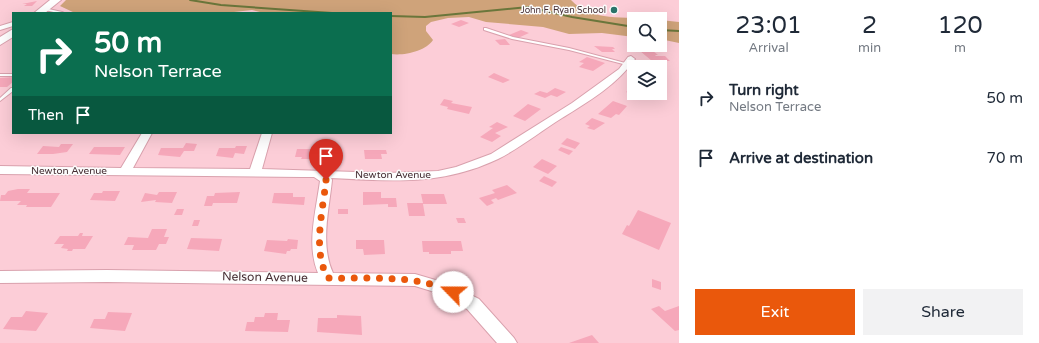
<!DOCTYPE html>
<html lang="en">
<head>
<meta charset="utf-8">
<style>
	body { margin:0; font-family:"Varela Round",sans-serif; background:#f2f2f3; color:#1f2937; height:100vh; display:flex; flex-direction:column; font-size:15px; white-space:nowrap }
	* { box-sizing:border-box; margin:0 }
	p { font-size:13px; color:#747a83 }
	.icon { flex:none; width:22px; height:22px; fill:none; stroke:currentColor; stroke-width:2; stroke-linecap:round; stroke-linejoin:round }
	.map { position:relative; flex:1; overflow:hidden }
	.side { display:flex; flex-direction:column; background:#fff; width:360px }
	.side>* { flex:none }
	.guide { position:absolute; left:12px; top:12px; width:380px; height:122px; border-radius:0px; box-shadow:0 4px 16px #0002; background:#0b6e4f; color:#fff; overflow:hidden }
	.tools { position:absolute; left:627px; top:12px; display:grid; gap:8px }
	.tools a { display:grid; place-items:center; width:40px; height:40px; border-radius:0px; background:#fff; box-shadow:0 4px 16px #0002; font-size:20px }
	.pin { position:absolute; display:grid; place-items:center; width:34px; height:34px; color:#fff; margin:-41px -17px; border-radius:50% 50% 50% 0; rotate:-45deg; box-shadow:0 0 4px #0007 }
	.pin .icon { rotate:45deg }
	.me { position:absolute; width:44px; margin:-22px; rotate:293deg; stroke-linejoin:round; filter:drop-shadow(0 0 3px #0008) }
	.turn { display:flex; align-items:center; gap:14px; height:84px; padding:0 16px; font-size:18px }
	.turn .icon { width:52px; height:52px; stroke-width:2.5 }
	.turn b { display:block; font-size:28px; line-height:34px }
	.then { display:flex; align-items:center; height:38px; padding:0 16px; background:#0003; gap:8px; font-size:15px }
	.eta { display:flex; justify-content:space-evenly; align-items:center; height:68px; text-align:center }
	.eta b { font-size:24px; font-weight:600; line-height:28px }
	.button { display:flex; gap:8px; margin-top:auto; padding:8px 16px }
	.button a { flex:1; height:46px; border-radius:0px; background:#ea580c; color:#fff; font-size:16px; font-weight:600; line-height:46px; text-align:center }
	.button a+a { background:#f2f2f3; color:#1f2937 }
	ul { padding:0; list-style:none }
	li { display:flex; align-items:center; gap:12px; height:60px; padding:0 16px }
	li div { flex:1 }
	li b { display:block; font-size:15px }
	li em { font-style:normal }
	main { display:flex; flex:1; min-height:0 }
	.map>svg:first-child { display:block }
</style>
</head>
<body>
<main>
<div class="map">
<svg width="679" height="343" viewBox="0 0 679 343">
	<rect width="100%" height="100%" fill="#fccdd7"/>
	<path fill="#cfa37a" d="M66,0H571C591,22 626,16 653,19H634V37L602,33L569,34L543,27L486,22L469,17L448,18L431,22L426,26V31L433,40C426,51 404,56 391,54V13H264L252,10L225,13H75L60,6Z
		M660,20L679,22V43L660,39Z"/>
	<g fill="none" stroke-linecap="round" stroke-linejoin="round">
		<path stroke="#6a763b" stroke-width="2" d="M190,0L221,5L332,13
			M391,16L425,17L528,7L572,17L634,27
			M660,30L679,31"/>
	</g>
	<path fill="#f6a8ba" d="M37,1L32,6H24L27,4H22Z
		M461,20L469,23L459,27L451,24Z
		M521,30L529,33L518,38L509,35Z
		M505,39L510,45H500L495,40Z
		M594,46L613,47L615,49H612L615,52H602Z
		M640,51H653L658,55H655L656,56H665L670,61H652Z
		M587,57L605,63L593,71L579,67L584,63L579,62Z
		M494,73L510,80L503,83L488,77Z
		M13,77V82L7,87H0V78Z
		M633,86L634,93H641L637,96L626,92Z
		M555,88L566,92L557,97L551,95L545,98L534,94L540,91L547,93Z
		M444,99L453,101L451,103L472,107L469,114L447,109L448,107L440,105Z
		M613,101L627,106L619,115L616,114L611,118L598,114Z
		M528,104L541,109L525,121L513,116Z
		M592,118L605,123L594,130L587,128L590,126L585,124Z
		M497,122L508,127L495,133L501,136L492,142L480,137L493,128L489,127Z
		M567,138L580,143L575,149L561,144Z
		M186,143L197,144L194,151H184L180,157L158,155L161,148H183Z
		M61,144H73L67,152L53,154H37L43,146L59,147Z
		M236,146H247L244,154L235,153L233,158L216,156L219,148H235Z
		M94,147H125L120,155L89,154Z
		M561,147L573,151L569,155L558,150Z
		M297,149H313L312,159H301L302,157H295Z
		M364,150H386L387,154H381L382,159H365Z
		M542,159L557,166L548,174L533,167Z
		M544,176L557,182L552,187L539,181Z
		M507,185L517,193L498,200L496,198L491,200L494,203L487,206L479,198L495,193L492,190Z
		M18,189H30L27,193H60L51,207H26L27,205H17L21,201H0L1,195H5L8,191Z
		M103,191H120L115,201L90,200L94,193H102Z
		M159,192H177L172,203L155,202L156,200L141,202L145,193L157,195Z
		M240,192L237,203H213L212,206H204L207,196H214L215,193Z
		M363,192H381V198H396L397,207H388V204L363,205Z
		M274,193H293V197H305L304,205L272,203Z
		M421,194H444L447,204H423L425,216H409L407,203H423Z
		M177,209H184L182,215H174Z
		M338,209H348V214H338Z
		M638,210L671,223L659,250L622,234L627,225L629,226Z
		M456,218H464L466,223H458Z
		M194,220H200L198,226H192Z
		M152,229H167L164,237H169L166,244H159L156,250H132L134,245H124L128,237L148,238Z
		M80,233H83L82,236H93L85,249H73L72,251H67L68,249L61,248L64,244H54L60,236H78Z
		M191,238L222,239L219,251L187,249Z
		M288,239L298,240L297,249H291L290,251H287L286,254L264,251L267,240L287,241Z
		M356,240H384L385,254L364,255L363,249H356Z
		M422,241H461L463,251H451V254H429V252H423Z
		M652,279L661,282V290L652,287Z
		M659,306L665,311L679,306V330L675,331L651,309Z
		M26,311L48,313L36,331L3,329L11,317H22Z
		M108,312L132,313L125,331L90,328L94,319H105Z
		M265,313H278L277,320H290L288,332L245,331L247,322H254L255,317H264Z
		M337,315L361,316L362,335L317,332L318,318H337Z
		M592,335L599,343H569Z"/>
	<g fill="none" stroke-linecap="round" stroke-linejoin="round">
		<defs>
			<path id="service" d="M44,8L62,12L64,13H58L45,10H44Z
				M484,28H486L513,37L569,48L629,64L627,65L569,50L512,39L484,30Z
				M0,74H13V76H0Z
				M11,88H13V91L0,101V98Z"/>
			<path id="minor" d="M13,22V26L0,30V26Z
				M631,56L635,59C618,84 588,102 562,118C541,131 520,148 498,159C441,186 392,181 331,178L332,180C329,210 320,245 333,273L415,274L449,284L479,299L514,338L517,343H497L467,309L438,293L415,286L107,282L0,283V271L107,270L318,273C306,245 316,211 320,181L314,177H303L0,174V166L121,168L142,133H152L133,168L250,169L262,133H272L262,169L387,173L438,171L456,167L491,154L572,103L619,69L628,57Z"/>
			<path id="secondary" d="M50,0H61L45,13H34Z
				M13,29V37L0,45V37Z"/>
		</defs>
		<use href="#service" stroke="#d9a1ad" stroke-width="2"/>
		<use href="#minor" stroke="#d9a1ad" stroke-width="2"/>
		<use href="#secondary" stroke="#d9a1ad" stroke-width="2"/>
		<use href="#service" fill="#fff" fill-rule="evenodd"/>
		<use href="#minor" fill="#fff" fill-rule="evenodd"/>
		<use href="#secondary" fill="#fff" fill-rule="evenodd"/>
	</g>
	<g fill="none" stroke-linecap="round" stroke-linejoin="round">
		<path stroke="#ea580c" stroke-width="7" stroke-dasharray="0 12.6" d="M326,180C323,211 312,251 328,278C370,279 414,274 453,292"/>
	</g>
	<circle fill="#2b736a" stroke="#fcfcfc" stroke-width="1.5" cx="614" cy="10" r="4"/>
	<g text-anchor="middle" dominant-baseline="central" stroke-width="3" stroke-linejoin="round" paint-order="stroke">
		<g font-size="9" fill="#442d32" stroke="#fcfcfc" text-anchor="end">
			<text x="606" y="10">John F. Ryan School</text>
		</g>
		<g font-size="10" fill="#442d32" stroke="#fcfcfc">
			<text x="69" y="171">Newton Avenue</text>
			<text x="393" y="175">Newton Avenue</text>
		</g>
		<g font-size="12" fill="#442d32" stroke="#fcfcfc">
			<text transform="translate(265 277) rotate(1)">Nelson Avenue</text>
		</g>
	</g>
</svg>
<div class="tools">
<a><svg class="icon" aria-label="search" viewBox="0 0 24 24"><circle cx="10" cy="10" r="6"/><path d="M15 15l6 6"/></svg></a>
<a><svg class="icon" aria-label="layers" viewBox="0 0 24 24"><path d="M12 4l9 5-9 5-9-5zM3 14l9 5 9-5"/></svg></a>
</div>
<div class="pin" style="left:326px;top:180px;background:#d93025"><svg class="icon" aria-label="arrive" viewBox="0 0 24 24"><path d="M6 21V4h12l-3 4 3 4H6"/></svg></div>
<svg class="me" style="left:453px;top:292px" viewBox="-20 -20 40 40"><circle r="19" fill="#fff"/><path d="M0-13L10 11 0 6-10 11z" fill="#ea580c"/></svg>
<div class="guide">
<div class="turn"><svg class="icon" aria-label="right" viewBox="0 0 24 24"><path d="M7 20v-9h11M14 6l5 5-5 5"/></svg><div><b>50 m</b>Nelson Terrace</div></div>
<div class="then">Then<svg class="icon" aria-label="arrive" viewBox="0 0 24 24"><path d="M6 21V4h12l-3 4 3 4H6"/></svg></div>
</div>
</div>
<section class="side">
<div class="eta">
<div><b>23:01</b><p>Arrival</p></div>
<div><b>2</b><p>min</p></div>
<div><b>120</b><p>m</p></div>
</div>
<ul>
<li><svg class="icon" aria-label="right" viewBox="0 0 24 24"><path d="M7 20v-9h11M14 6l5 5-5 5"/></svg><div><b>Turn right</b><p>Nelson Terrace</p></div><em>50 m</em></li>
<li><svg class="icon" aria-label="arrive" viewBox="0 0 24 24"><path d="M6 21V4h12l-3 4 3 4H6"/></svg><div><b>Arrive at destination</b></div><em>70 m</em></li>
</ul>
<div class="button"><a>Exit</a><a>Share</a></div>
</section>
</main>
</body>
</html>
